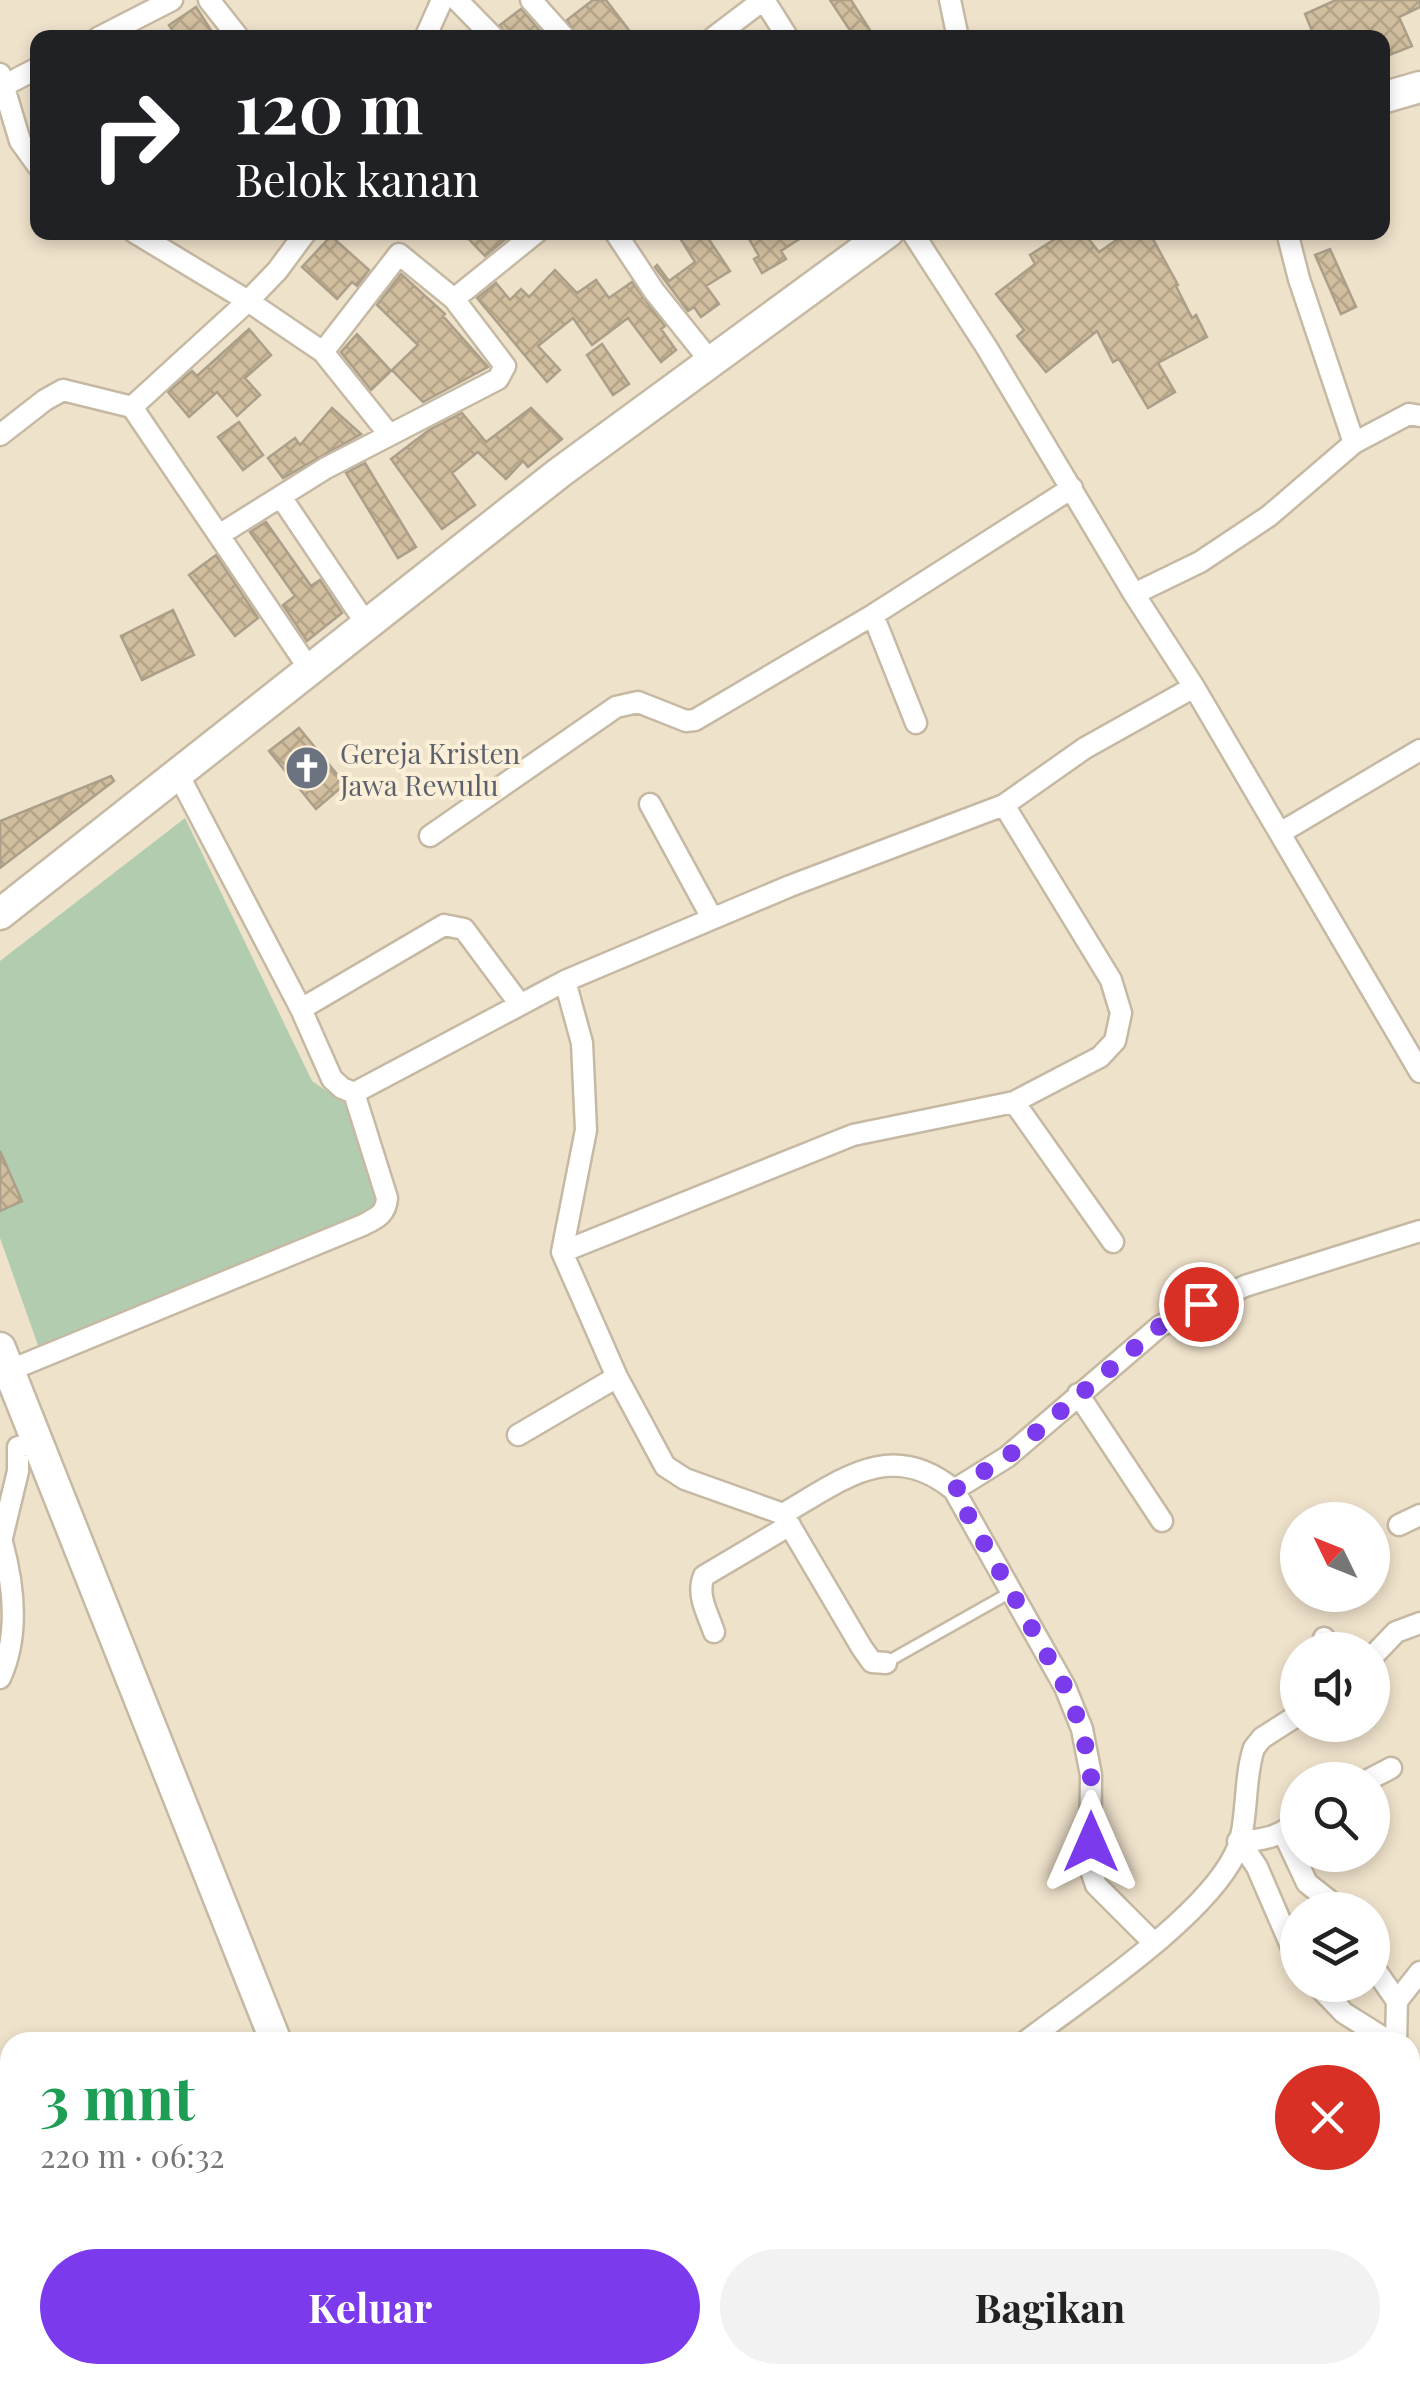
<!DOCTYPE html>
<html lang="id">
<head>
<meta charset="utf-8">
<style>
	body { margin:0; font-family:"Playfair Display",serif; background:#f2f2f2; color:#222; height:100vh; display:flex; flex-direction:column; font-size:38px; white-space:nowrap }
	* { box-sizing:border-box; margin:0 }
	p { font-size:32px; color:#767676 }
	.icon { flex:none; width:55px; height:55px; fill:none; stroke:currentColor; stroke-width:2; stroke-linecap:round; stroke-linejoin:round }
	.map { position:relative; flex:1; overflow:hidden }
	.details { position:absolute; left:0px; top:2032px; width:1420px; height:352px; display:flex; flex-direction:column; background:#fff; border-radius:30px 30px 0 0; box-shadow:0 5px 15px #0003 }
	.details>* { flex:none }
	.top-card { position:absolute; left:30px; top:30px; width:1360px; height:210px; border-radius:20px; box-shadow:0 5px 15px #0003; background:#202124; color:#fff; overflow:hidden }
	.needle { width:65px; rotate:313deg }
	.buttons { position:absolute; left:1280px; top:1502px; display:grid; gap:20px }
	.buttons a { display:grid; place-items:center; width:110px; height:110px; border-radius:50%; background:#fff; box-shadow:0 5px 15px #0003; font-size:50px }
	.pin { position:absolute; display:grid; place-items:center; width:85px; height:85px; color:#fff; margin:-42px; border:5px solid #fff; border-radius:50%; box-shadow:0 2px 10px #0007 }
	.me { position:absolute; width:110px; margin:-55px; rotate:0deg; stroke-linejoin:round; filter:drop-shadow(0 0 8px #0008) }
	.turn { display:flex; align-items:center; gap:35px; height:210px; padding:0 40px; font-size:45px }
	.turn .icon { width:130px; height:130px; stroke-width:2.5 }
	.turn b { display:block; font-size:70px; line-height:85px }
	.round { display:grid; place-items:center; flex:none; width:105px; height:105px; border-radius:52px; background:#f2f2f2 }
	.summary { display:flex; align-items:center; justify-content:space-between; height:170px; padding:0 40px }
	h1 { font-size:60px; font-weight:700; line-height:75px; color:#1e9e55 }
	.cta { display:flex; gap:20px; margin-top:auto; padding:20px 40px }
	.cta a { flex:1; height:115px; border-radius:60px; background:#7c3aed; color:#fff; font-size:40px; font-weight:700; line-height:115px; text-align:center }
	.cta a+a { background:#f2f2f2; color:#222 }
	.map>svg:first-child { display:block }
</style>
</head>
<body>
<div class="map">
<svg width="1420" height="2383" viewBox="0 0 1420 2383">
	<defs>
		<pattern id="building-cross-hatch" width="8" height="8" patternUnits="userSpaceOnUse" patternTransform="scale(2.5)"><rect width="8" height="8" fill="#d1be9e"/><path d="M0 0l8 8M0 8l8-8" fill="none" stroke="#b3a387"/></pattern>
	</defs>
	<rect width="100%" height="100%" fill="#efe2cb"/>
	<path fill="#b2ccb0" d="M185,818L312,1081L355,1110L391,1201L39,1348L0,1238V961Z"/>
	<path fill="url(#building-cross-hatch)" stroke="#ab9f89" stroke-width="2.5" d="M593,0H606L635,38H578L567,20Z
		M830,0H851L875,38H855Z
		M1336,0H1420V7L1399,17L1412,46L1382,58V38H1315L1305,14Z
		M196,7L216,38H177L169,25Z
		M521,9L546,38H507L500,25Z
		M462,232H514L485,256Z
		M676,232H704L730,271L706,286L719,304L701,317L694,307L688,311L655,267L657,265L669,281L695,262Z
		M745,232H810L781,251L786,259L762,273L754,259L759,256Z
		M1066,232H1083L1099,252L1128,232H1149L1178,285L1176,286L1192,318L1196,315L1207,337L1158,363L1175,392L1148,408L1119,359L1113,362L1097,331L1046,372L1017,336L1024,330L996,294L1035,264L1030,255Z
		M331,236L369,270L357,286L352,282L337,299L302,267Z
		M1330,249L1356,307L1341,314L1315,255Z
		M555,270L577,293L596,280L609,298L632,282L665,326L661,329L676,350L661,362L628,318L592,345L573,318L538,346L560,370L547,382L477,298L496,283L510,300L521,289L529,297Z
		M401,274L445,314L443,316L488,367L423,402L392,370L418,345L377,305Z
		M249,329L271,355L245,378L260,395L237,416L217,392L189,417L168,392L192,371L197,376Z
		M357,334L391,371L371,390L341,352Z
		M602,344L629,384L613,395L587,355Z
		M332,408L361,434L283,478L268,458L295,438L300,445Z
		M531,408L562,439L528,467L523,461L506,479L478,452L452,473L475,505L442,529L391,459L429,430L462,413L486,442Z
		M239,422L263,455L243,470L218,437Z
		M365,463L416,547L398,558L346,473Z
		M266,522L311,586L320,580L342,613L307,641L283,605L295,596L250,532Z
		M216,555L258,618L235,636L189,575Z
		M173,610L194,655L142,680L121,636Z
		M299,728L345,784L316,809L269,751Z
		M111,776L114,781L0,868V821Z
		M0,1151L22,1201L0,1211Z"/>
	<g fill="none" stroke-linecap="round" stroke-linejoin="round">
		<defs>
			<path id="lane" d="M887,1662L1011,1592"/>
			<path id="street" d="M209,0L239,38
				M457,0L494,38
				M531,0L565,38
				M764,0L788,38
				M950,0L958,38
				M98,38L172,0
				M425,38L442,0
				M713,38L763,0
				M0,74L20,141L38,166
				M5,85L38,68
				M134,232L248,301L323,352L388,433
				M615,232L654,291L711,362
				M912,232L987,348L1134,594L1194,687L1420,1072
				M1287,232L1299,279L1354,443
				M454,299L537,232
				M132,407L310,670
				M0,435L45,400L63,390L132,407L248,301L277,271L306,232
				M281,497L367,625
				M219,535L326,468L498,379L505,366L454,299L399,254L323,352
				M1134,594L1200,562L1269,516L1354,443L1409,414L1420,416
				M873,615L916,723
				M650,804L712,918
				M1280,833L1420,750
				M430,836L616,707L638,702L686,721L695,720L873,615L1072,488
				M565,981L582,1043L586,1130L562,1252L617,1377L665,1466L685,1479L783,1514C842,1480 891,1438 954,1490L1007,1457L1160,1326L1245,1286L1420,1231
				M301,1009L444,925L464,929L519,1003
				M354,1093L565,981L790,886L1004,805L1085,748L1194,687
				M1014,1102L1113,1242
				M562,1252L853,1135L1014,1102L1100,1057L1115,1041L1121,1013L1111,980L1004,805
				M8,1371L363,1225C377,1218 386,1214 387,1198L354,1093L342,1088L332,1079L301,1009L178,774
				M1078,1394L1162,1521
				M518,1435L617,1377
				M954,1490L1065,1687L1082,1729L1091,1775L1090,1867L1096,1885L1154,1943
				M783,1514L862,1648L872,1662L886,1663
				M1399,1525L1420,1515
				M0,1546L18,1471V1447L37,1443
				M714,1632C708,1614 696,1595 704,1576L790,1525
				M1324,1638L1332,1650
				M1372,1657L1396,1632L1420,1623
				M0,1678C19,1637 14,1586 2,1542
				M1368,1780L1391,1768
				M1283,1832L1307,1883L1331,1902L1335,1910
				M1238,1841C1261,1841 1281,1837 1298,1820
				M1238,1850L1249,1855L1257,1867L1298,1962
				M1372,1965L1397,2001
				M1317,1985L1344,2013L1390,2042
				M1025,2042C1084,1997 1204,1918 1235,1854C1249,1825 1243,1780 1254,1748L1262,1738L1298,1715
				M1396,2042L1397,2001L1420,1972
				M0,2093L10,2114
				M1410,2139L1420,2195
				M1420,2233L1416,2239L1420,2248
				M0,2274L10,2270
				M133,2375L137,2383
				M401,2375L404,2383
				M1325,2375L1328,2383"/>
			<path id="secondary" d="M1382,98L1420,87
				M0,914L559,473L888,232
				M0,1348L276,2042
				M311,2383L315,2375"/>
		</defs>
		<use href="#lane" stroke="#c6b9a3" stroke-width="15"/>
		<use href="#street" stroke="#c6b9a3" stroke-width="25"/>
		<use href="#secondary" stroke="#c6b9a3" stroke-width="35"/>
		<use href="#lane" stroke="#fff" stroke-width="10"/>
		<use href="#street" stroke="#fff" stroke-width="20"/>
		<use href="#secondary" stroke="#fff" stroke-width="30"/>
	</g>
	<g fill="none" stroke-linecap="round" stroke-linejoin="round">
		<path stroke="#7c3aed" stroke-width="18" stroke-dasharray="0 32.4" d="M1091,1842V1774L1082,1729L1065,1687L954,1490L1007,1457L1160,1326L1201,1304"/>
	</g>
	<defs>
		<symbol id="church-disc" viewBox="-11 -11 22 22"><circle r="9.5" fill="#6b7280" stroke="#fcefd8"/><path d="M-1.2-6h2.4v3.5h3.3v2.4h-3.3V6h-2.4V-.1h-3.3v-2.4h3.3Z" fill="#fff"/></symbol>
	</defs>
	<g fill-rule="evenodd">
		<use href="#church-disc" x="282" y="743" width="50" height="50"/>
	</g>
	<g text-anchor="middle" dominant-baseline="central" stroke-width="8" stroke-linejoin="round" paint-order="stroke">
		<g font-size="28" fill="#5b616d" stroke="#fcefd8" text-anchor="start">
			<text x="340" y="752">Gereja Kristen<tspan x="340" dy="32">Jawa Rewulu</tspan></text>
		</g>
	</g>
</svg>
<div class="buttons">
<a><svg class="needle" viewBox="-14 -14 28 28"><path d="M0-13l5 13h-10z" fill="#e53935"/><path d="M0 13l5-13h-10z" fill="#767676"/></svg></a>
<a><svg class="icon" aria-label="sound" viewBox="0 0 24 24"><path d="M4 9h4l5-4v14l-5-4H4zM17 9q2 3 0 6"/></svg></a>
<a><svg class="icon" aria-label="search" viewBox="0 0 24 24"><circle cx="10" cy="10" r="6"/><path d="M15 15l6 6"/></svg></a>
<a><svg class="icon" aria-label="layers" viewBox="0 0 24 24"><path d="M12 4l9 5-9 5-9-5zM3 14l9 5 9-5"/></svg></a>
</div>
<div class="pin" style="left:1201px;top:1304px;background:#d93025"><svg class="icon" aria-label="arrive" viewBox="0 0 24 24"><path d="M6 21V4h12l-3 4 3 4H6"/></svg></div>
<svg class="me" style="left:1091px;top:1842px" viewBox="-20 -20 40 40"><path d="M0-17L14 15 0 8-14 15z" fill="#7c3aed" stroke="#fff" stroke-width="4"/></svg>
<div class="top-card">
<div class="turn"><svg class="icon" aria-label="right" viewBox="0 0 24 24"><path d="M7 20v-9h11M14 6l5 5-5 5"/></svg><div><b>120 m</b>Belok kanan</div></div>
</div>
<section class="details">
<div class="summary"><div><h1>3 mnt</h1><p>220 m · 06:32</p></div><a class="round" style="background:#d93025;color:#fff"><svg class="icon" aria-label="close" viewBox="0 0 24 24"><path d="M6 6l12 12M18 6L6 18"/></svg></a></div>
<div class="cta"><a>Keluar</a><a>Bagikan</a></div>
</section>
</div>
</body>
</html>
